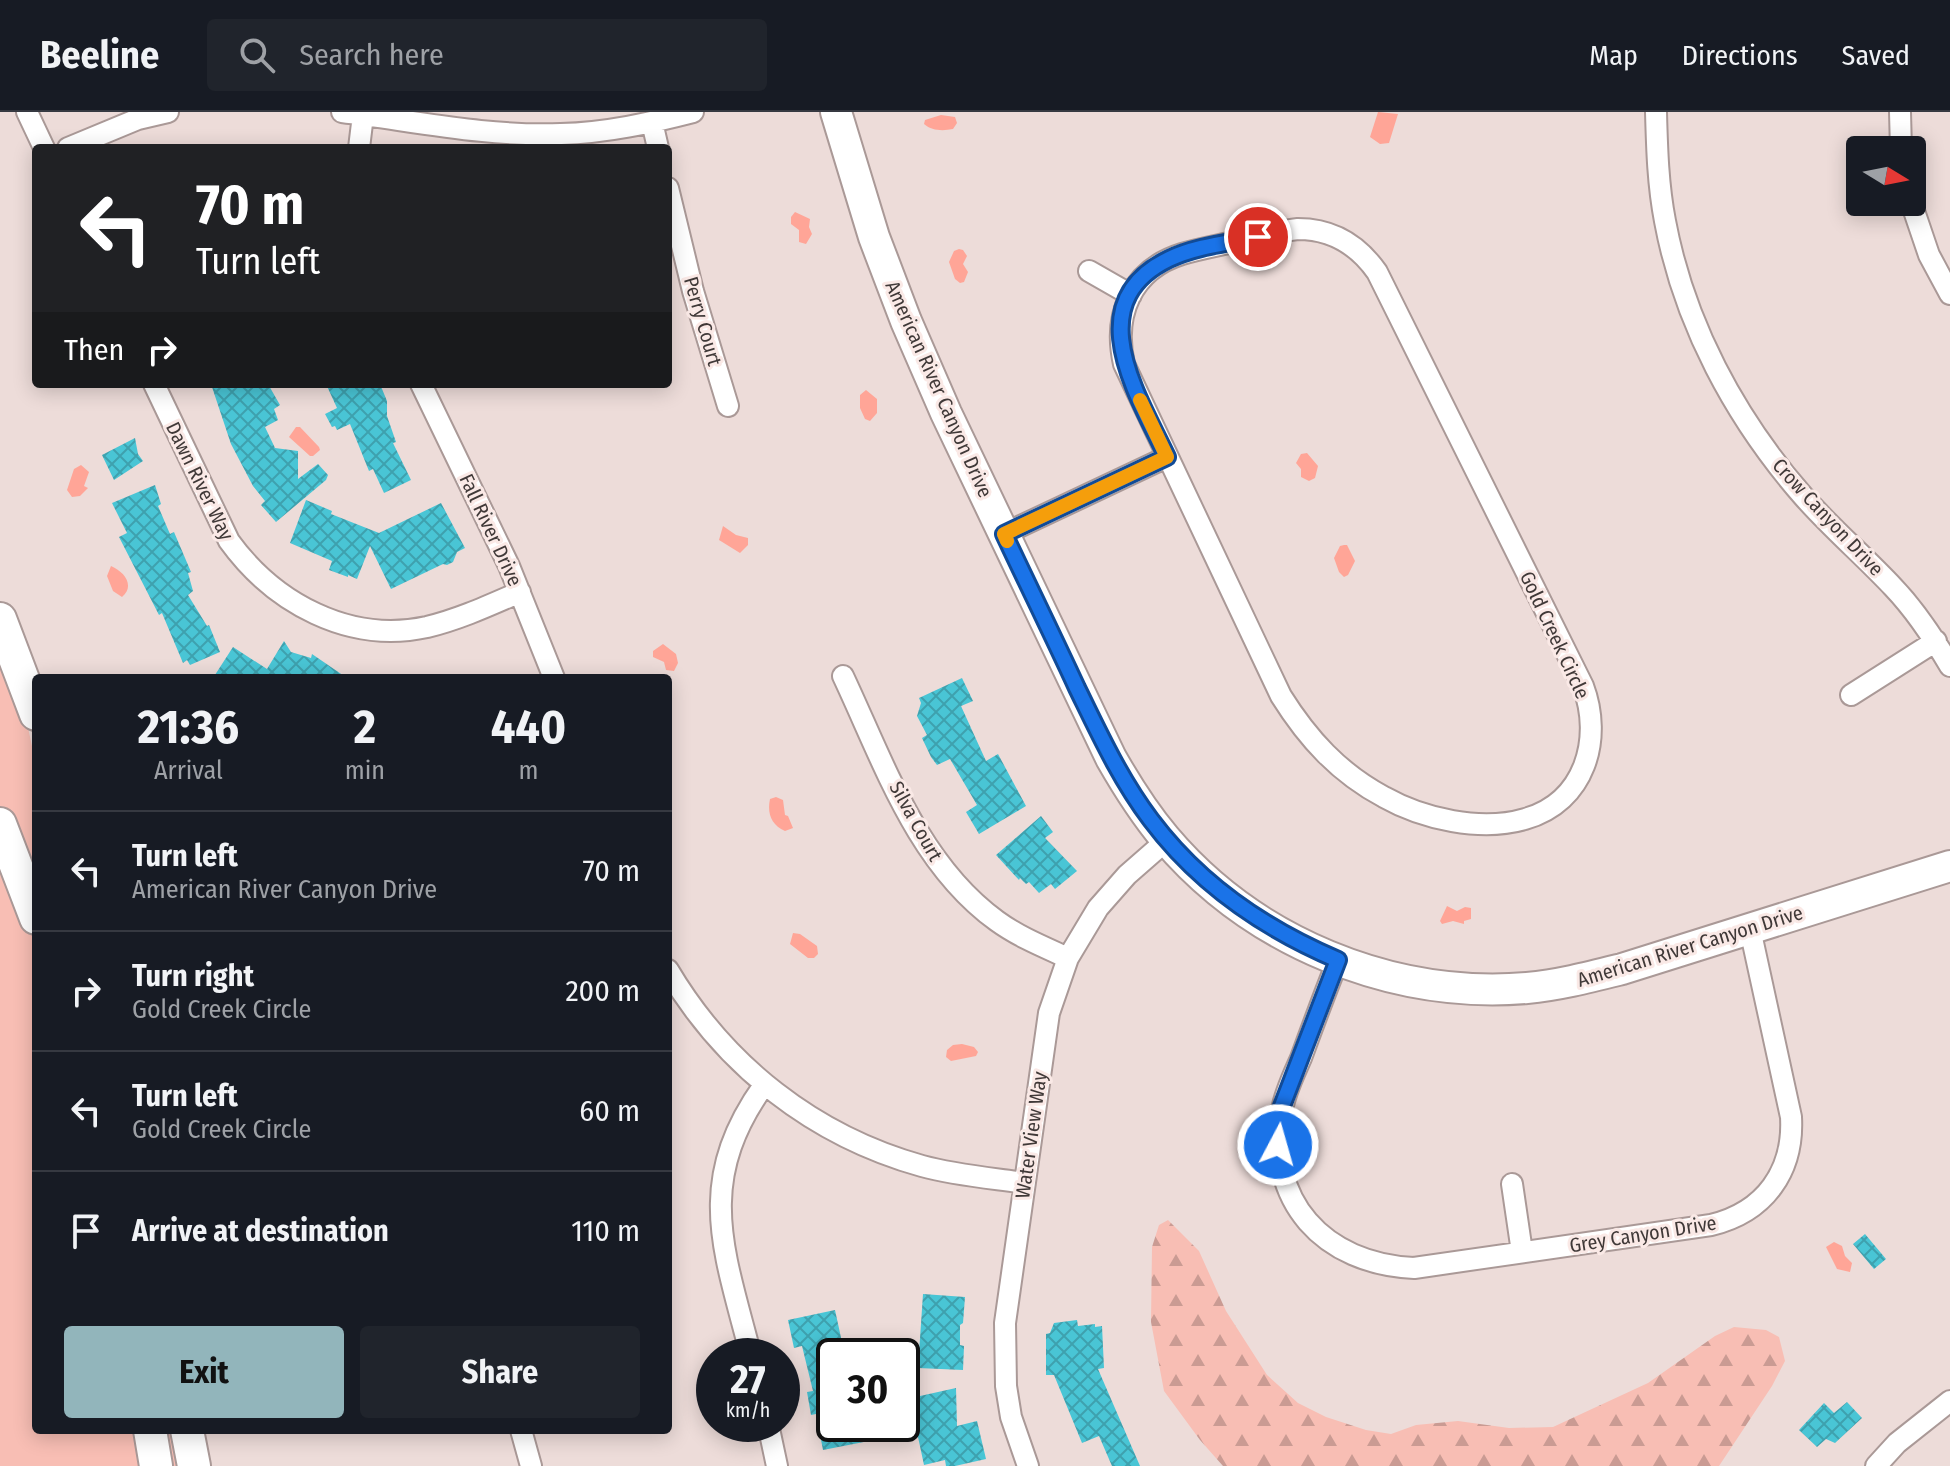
<!DOCTYPE html>
<html lang="en">
<head>
<meta charset="utf-8">
<style>
	body { margin:0; font-family:"Fira Sans Condensed",sans-serif; background:#20242c; color:#f1f3f6; height:100vh; display:flex; flex-direction:column; font-size:30px; white-space:nowrap }
	* { box-sizing:border-box; margin:0 }
	p { font-size:26px; color:#9ea1a6 }
	.icon { flex:none; width:44px; height:44px; fill:none; stroke:currentColor; stroke-width:2; stroke-linecap:round; stroke-linejoin:round }
	.map { position:relative; flex:1; overflow:hidden }
	.sheet { position:absolute; left:32px; top:562px; width:640px; height:760px; display:flex; flex-direction:column; background:#171b24; border-radius:8px; box-shadow:0 4px 20px #0003 }
	.sheet>* { flex:none }
	.top-card { position:absolute; left:32px; top:32px; width:640px; height:244px; border-radius:8px; box-shadow:0 4px 20px #0003; background:#202124; color:#fff; overflow:hidden }
	.needle { width:52px; rotate:100deg }
	.buttons { position:absolute; left:1846px; top:24px; display:grid; gap:16px }
	.buttons a { display:grid; place-items:center; width:80px; height:80px; border-radius:8px; background:#171b24; box-shadow:0 4px 20px #0003; font-size:40px }
	.speed { position:absolute; left:696px; top:1226px; display:flex; gap:16px; font-size:40px; font-weight:700; text-align:center }
	.speed>* { display:grid; place-content:center; width:104px; height:104px; border-radius:50%; background:#171b24; box-shadow:0 4px 20px #0003; line-height:1 }
	.speed small { font-size:20px; font-weight:400 }
	.speed .limit { border:4px solid #111; border-radius:12px; background:#fff; color:#111 }
	.pin { position:absolute; display:grid; place-items:center; width:68px; height:68px; color:#fff; margin:-34px; border:4px solid #fff; border-radius:50%; box-shadow:0 2px 8px #0007 }
	.me { position:absolute; width:88px; margin:-44px; rotate:6deg; stroke-linejoin:round; filter:drop-shadow(0 0 6px #0008) }
	.turn { display:flex; align-items:center; gap:28px; height:168px; padding:0 32px; font-size:36px }
	.turn .icon { width:104px; height:104px; stroke-width:2.5 }
	.turn b { display:block; font-size:56px; line-height:68px }
	.then { display:flex; align-items:center; height:76px; padding:0 32px; background:#0003; gap:16px; font-size:30px }
	.eta { display:flex; justify-content:space-evenly; align-items:center; height:136px; text-align:center }
	.eta b { font-size:48px; font-weight:700; line-height:56px }
	.action { display:flex; gap:16px; margin-top:auto; padding:16px 32px }
	.action a { flex:1; height:92px; border-radius:8px; background:#92b5bb; color:#111; font-size:32px; font-weight:700; line-height:92px; text-align:center }
	.action a+a { background:#20242c; color:#f1f3f6 }
	ul { padding:0; list-style:none }
	li { display:flex; align-items:center; gap:24px; height:120px; padding:0 32px; border-top:2px solid #363941 }
	li div { flex:1 }
	li b { display:block; font-size:30px }
	li em { font-style:normal }
	header { display:flex; align-items:center; gap:48px; box-sizing:border-box; height:112px; padding:0 40px; background:#171b24; border-bottom:2px solid #363941 }
	header strong { font-size:38px }
	nav { display:flex; gap:44px; margin-inline-start:auto; font-size:28px }
	.search { width:560px; height:72px; background:#20242c; display:flex; align-items:center; gap:20px; box-sizing:border-box; padding:0 28px; border-radius:8px; color:#9ea1a6; font-size:30px }
	.map>svg:first-child { display:block }
</style>
</head>
<body>
<header>
<strong>Beeline</strong>
<div class="search"><svg class="icon" aria-label="search" viewBox="0 0 24 24"><circle cx="10" cy="10" r="6"/><path d="M15 15l6 6"/></svg>Search here</div>
<nav><a>Map</a><a>Directions</a><a>Saved</a></nav>
</header>
<div class="map">
<svg width="1950" height="1354" viewBox="0 0 1950 1354">
	<defs>
		<pattern id="forest-firs" width="22" height="20" patternUnits="userSpaceOnUse" patternTransform="scale(2)"><rect width="22" height="20" fill="#f8beb4"/><path d="M5 1l3.5 6h-7zM16 11l3.5 6h-7z" fill="#ca9b93"/></pattern>
		<pattern id="building-cross-hatch" width="8" height="8" patternUnits="userSpaceOnUse" patternTransform="scale(2)"><rect width="8" height="8" fill="#49c5d5"/><path d="M0 0l8 8M0 8l8-8" fill="none" stroke="#3ea1ae"/></pattern>
	</defs>
	<rect width="100%" height="100%" fill="#eddcd9"/>
	<path fill="#f8beb4" d="M0,531L23,592L36,653V1318H177L184,1354H0Z"/>
	<path fill="url(#forest-firs)" d="M1168,1108L1199,1139L1226,1199L1267,1263L1298,1291L1326,1305L1366,1318L1391,1322L1416,1313L1458,1309L1509,1316L1553,1315L1648,1271L1715,1224L1734,1215L1766,1218L1779,1225L1785,1249L1772,1274L1719,1354H1223L1200,1328L1164,1279L1151,1210L1152,1135L1159,1113Z"/>
	<path fill="#ffa597" d="M1378,0L1398,2L1389,31L1380,32L1370,25Z
		M941,3L955,5L957,11L953,17C943,19 932,19 924,12L925,8Z
		M795,100L810,107L809,115L812,122L806,132L799,130V118L791,112V105Z
		M959,137L963,138L967,144L963,152L968,160L964,170L960,171L955,167L949,150L954,139Z
		M866,278L877,287V301L870,309L865,307L860,296V283Z
		M296,315H300L319,335L320,338L313,344H310L289,325Z
		M1307,341L1318,354L1315,366L1309,369L1301,365V357L1296,351L1301,342Z
		M81,353L89,360L84,374L88,376L80,384L72,385L67,378L74,357Z
		M723,414L736,423L748,426V433L740,441L719,428Z
		M1344,433H1347L1355,449L1348,463L1344,465L1339,460L1334,446L1340,434Z
		M111,454C125,460 135,474 122,485L113,479L107,464Z
		M663,532L676,542L678,551L674,559L666,558L664,550L653,545V539Z
		M776,685L783,688L785,703L788,704L793,716L785,719C771,713 767,701 770,687Z
		M1447,794L1457,799L1465,795L1471,796V807L1464,809V812L1453,809L1442,812L1440,809Z
		M793,821L800,822L817,834L818,842L814,846H808L790,832Z
		M962,932L974,935L978,940L976,944L951,949L946,945L947,938L953,933Z
		M1834,1130L1842,1134L1845,1144L1852,1151L1850,1160L1837,1157L1826,1135Z"/>
	<path fill="url(#building-cross-hatch)" d="M211,272H268L280,293L274,297L278,308L265,315L275,336L298,339V367L318,352L328,363L326,368L276,410L261,393L265,389L253,374L231,332Z
		M326,272H380L387,289V304L396,330L393,331L411,368L384,381L373,357L369,359L350,312L337,318L335,314L332,315L325,302L337,296Z
		M135,326L138,342L143,349L114,368L102,343Z
		M155,373L161,392L158,394L170,422L174,420L191,460L188,461L193,479L188,483L207,514L209,513L220,540L190,553L187,548L183,551L162,501L159,503L119,425L127,421L112,391Z
		M306,388L332,399L331,402L379,421L441,391L465,436L457,440L453,450L447,453L443,452L391,477L370,434L357,467L348,463V465L329,458L332,449L290,431Z
		M284,529L291,540L311,546L312,542L347,566H213L233,535L267,557Z
		M962,566L973,589L961,594L986,649L998,642L1026,694L979,722L966,700L977,693L950,647L937,653L931,645L922,626L927,623L917,604L921,591L919,586Z
		M1041,704L1053,720L1045,726L1077,759L1055,777L1051,772L1039,781L1029,770L1026,772L1020,766L1019,768L996,743Z
		M1865,1122L1886,1147L1874,1157L1853,1132Z
		M923,1182L965,1185L963,1211L960,1213V1233L964,1234L963,1258L918,1256Z
		M835,1198L845,1244H834V1312H871L874,1328L823,1338L816,1302L811,1303L807,1280L813,1279L802,1234L794,1236L788,1208Z
		M1077,1208L1078,1214L1095,1212V1215L1102,1214L1104,1256L1098,1257L1140,1354H1112L1099,1324L1082,1331L1054,1263H1046V1222L1050,1221L1054,1211Z
		M956,1276L957,1314L977,1309L986,1347L955,1354H946L945,1348L924,1353L918,1325L910,1327L902,1288Z
		M1847,1290L1862,1306L1835,1331L1826,1327L1817,1335L1799,1318L1824,1291L1834,1301Z"/>
	<g fill="none" stroke-linecap="round" stroke-linejoin="round">
		<defs>
			<path id="minor" d="M27,0L44,36
				M342,0C414,9 489,25 561,22C606,21 650,11 693,0
				M1656,0C1657,37 1658,73 1665,109C1684,211 1735,306 1803,384C1831,416 1864,444 1893,475C1916,499 1933,525 1950,554
				M1900,0L1901,38
				M652,10L658,36
				M68,36L138,7L168,0
				M359,36L363,3
				M668,76L693,179L728,294
				M1911,90L1929,143L1950,182
				M1298,117C1332,117 1358,133 1377,160L1583,574C1603,627 1585,690 1525,707C1481,720 1423,707 1384,685C1339,661 1308,627 1281,584L1124,252C1113,203 1131,158 1182,142C1195,138 1210,135 1224,132C1249,127 1273,120 1298,117Z
				M1089,159L1131,183
				M154,272L229,429C274,491 349,532 427,515C460,507 490,493 520,480
				M421,272L509,454L554,566
				M1004,422L1167,345
				M843,564C884,651 917,751 997,809C1019,825 1044,835 1068,846
				M1851,583L1936,529
				M1338,848C1325,881 1313,913 1301,946C1294,962 1285,980 1282,998C1265,1089 1324,1152 1414,1156L1711,1113C1765,1100 1794,1059 1791,1005L1750,817
				M668,858C725,954 814,1024 922,1054C955,1063 990,1066 1024,1071
				M1512,1072L1522,1140
				M751,1244C724,1138 694,1071 764,973
				M768,1312L777,1354
				M521,1318L531,1354
				M1028,1354L1011,1305L1006,1274L1005,1211L1049,901L1068,846L1098,796L1127,763L1167,728
				M1876,1354L1897,1331L1950,1289"/>
			<path id="secondary" d="M836,0L874,125L906,209L946,301L1111,646C1127,674 1144,701 1165,726C1253,830 1391,887 1527,876C1559,873 1590,865 1622,857L1950,754"/>
			<path id="primary" d="M0,507L36,602
				M0,712L36,806
				M150,1318L156,1354
				M187,1318L194,1354"/>
		</defs>
		<use href="#minor" stroke="#aa9997" stroke-width="24"/>
		<use href="#secondary" stroke="#aa9997" stroke-width="34"/>
		<use href="#primary" stroke="#aa9997" stroke-width="36"/>
		<use href="#minor" stroke="#fff" stroke-width="20"/>
		<use href="#secondary" stroke="#fff" stroke-width="30"/>
		<use href="#primary" stroke="#fff" stroke-width="32"/>
	</g>
	<g fill="none" stroke-linecap="round" stroke-linejoin="round">
		<defs>
			<path id="route" d="M1258,125C1229,131 1196,134 1169,147C1078,191 1138,283 1167,345L1004,422C1028,473 1053,524 1077,576C1099,621 1120,667 1151,708C1199,772 1265,817 1338,848L1282,994L1278,1033"/>
		</defs>
		<use href="#route" stroke="#114b97" stroke-width="20"/>
		<use href="#route" stroke="#1a73e8" stroke-width="14"/>
		<path stroke="#f59e0b" stroke-width="14" d="M1007,429L1004,422L1167,345L1140,288"/>
	</g>
	<g text-anchor="middle" dominant-baseline="central" stroke-width="6" stroke-linejoin="round" paint-order="stroke">
		<g font-size="20" fill="#403938" stroke="#fae9e6">
			<text transform="translate(703 209) rotate(74)">Perry Court</text>
			<text transform="translate(939 277) rotate(66)">American River Canyon Drive</text>
			<text transform="translate(200 369) rotate(64)">Dawn River Way</text>
			<text transform="translate(1828 405) rotate(47)">Crow Canyon Drive</text>
			<text transform="translate(491 418) rotate(65)">Fall River Drive</text>
			<text transform="translate(1555 523) rotate(65)">Gold Creek Circle</text>
			<text transform="translate(916 709) rotate(61)">Silva Court</text>
			<text transform="translate(1690 834) rotate(-17)">American River Canyon Drive</text>
			<text transform="translate(1031 1023) rotate(-82)">Water View Way</text>
			<text transform="translate(1643 1122) rotate(-9)">Grey Canyon Drive</text>
		</g>
	</g>
</svg>
<div class="buttons">
<a><svg class="needle" viewBox="-14 -14 28 28"><path d="M0-13l5 13h-10z" fill="#e53935"/><path d="M0 13l5-13h-10z" fill="#9ea1a6"/></svg></a>
</div>
<div class="speed"><div>27<small>km/h</small></div><div class="limit">30</div></div>
<div class="pin" style="left:1258px;top:125px;background:#d93025"><svg class="icon" aria-label="arrive" viewBox="0 0 24 24"><path d="M6 21V4h12l-3 4 3 4H6"/></svg></div>
<svg class="me" style="left:1278px;top:1033px" viewBox="-20 -20 40 40"><circle r="17" fill="#1a73e8" stroke="#fff" stroke-width="3"/><path d="M0-11L8 9 0 5-8 9z" fill="#fff"/></svg>
<div class="top-card">
<div class="turn"><svg class="icon" aria-label="left" viewBox="0 0 24 24"><path d="M17 20v-9H6M10 6l-5 5 5 5"/></svg><div><b>70 m</b>Turn left</div></div>
<div class="then">Then<svg class="icon" aria-label="right" viewBox="0 0 24 24"><path d="M7 20v-9h11M14 6l5 5-5 5"/></svg></div>
</div>
<section class="sheet">
<div class="eta">
<div><b>21:36</b><p>Arrival</p></div>
<div><b>2</b><p>min</p></div>
<div><b>440</b><p>m</p></div>
</div>
<ul>
<li><svg class="icon" aria-label="left" viewBox="0 0 24 24"><path d="M17 20v-9H6M10 6l-5 5 5 5"/></svg><div><b>Turn left</b><p>American River Canyon Drive</p></div><em>70 m</em></li>
<li><svg class="icon" aria-label="right" viewBox="0 0 24 24"><path d="M7 20v-9h11M14 6l5 5-5 5"/></svg><div><b>Turn right</b><p>Gold Creek Circle</p></div><em>200 m</em></li>
<li><svg class="icon" aria-label="left" viewBox="0 0 24 24"><path d="M17 20v-9H6M10 6l-5 5 5 5"/></svg><div><b>Turn left</b><p>Gold Creek Circle</p></div><em>60 m</em></li>
<li><svg class="icon" aria-label="arrive" viewBox="0 0 24 24"><path d="M6 21V4h12l-3 4 3 4H6"/></svg><div><b>Arrive at destination</b></div><em>110 m</em></li>
</ul>
<div class="action"><a>Exit</a><a>Share</a></div>
</section>
</div>
</body>
</html>
